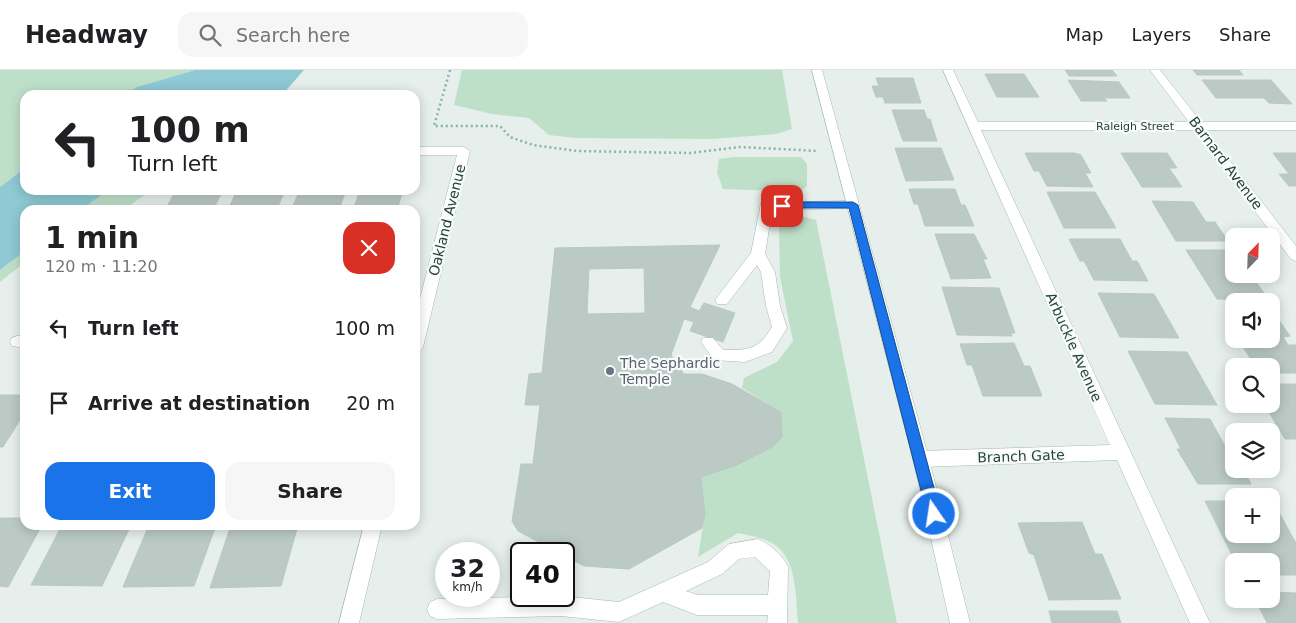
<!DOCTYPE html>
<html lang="en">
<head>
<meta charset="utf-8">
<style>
	body { margin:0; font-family:"DejaVu Sans",sans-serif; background:#f6f6f6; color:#202124; height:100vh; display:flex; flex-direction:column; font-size:19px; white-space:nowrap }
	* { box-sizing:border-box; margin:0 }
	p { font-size:16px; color:#757577 }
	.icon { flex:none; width:28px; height:28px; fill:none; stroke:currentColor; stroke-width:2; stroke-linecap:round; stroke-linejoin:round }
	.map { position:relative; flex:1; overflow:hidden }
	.side { position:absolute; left:20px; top:135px; width:400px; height:325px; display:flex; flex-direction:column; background:#fff; border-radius:15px; box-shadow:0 2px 12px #0003 }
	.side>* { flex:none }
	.top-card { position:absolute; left:20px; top:20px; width:400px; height:105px; border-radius:15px; box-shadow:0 2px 12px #0003; background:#fff; color:#202124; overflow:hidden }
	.needle { width:32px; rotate:23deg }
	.tools { position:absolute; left:1225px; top:158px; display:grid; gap:10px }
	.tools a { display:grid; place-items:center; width:55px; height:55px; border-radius:10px; background:#fff; box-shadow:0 2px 12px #0003; font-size:25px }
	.speed { position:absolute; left:435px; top:472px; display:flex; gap:10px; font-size:25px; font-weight:700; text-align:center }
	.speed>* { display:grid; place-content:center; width:65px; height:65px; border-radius:50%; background:#fff; box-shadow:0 2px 12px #0003; line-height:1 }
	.speed small { font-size:12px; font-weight:400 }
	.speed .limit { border:2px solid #111; border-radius:8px; background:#fff; color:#111 }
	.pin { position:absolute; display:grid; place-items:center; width:42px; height:42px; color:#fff; margin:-21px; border-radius:10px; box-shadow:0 2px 8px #0006 }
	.me { position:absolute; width:55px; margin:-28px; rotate:347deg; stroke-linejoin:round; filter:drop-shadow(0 0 4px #0008) }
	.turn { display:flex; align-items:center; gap:18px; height:105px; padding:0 25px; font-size:22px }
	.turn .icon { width:65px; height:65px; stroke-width:2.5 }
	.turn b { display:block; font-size:35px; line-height:42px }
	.round { display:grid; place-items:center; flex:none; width:52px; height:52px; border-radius:15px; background:#f6f6f6 }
	.overview { display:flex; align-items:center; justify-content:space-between; height:85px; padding:0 25px }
	h1 { font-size:30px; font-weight:600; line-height:38px }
	.action { display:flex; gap:10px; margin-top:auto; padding:10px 25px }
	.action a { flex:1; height:58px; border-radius:15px; background:#1a73e8; color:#fff; font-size:20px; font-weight:600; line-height:58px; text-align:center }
	.action a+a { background:#f6f6f6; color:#202124 }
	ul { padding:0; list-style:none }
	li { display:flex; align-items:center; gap:15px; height:75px; padding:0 25px }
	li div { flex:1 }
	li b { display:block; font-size:19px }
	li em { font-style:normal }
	header { display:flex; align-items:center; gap:30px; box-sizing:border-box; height:70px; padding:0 25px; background:#fff; border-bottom:1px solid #e0e0e0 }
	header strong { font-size:24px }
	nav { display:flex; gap:28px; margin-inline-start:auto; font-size:18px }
	.search { width:350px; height:45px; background:#f6f6f6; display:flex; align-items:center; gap:12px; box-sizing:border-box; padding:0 18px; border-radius:15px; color:#757577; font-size:19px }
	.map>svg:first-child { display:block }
</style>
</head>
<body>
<header>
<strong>Headway</strong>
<div class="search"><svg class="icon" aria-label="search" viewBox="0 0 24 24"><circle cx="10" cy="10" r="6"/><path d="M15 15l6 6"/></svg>Search here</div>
<nav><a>Map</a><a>Layers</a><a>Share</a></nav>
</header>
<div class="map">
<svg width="1296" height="553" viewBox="0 0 1296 553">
	<rect width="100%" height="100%" fill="#e6efeb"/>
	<path fill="#bfe0c8" d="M0,0H195L137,17L123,25H25V98L0,117Z
		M462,0H782L792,59L777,64L712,69L576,68L549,65L529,48L492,44L454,35Z
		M733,87H801L807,94V116L799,122L723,119L717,103L719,89Z
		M108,120H152L123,140H81Z
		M798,145L816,150L897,553H798C796,530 797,495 779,478C768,468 751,466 738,463L698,487L705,443L701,407C729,397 760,388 782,367L781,342L742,318L744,308L777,292L793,271L780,207L779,159L780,153L789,146Z
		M25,181V192L0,212V200Z"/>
	<path fill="#8ec9d4" d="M195,0H304L282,25H123L137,17Z
		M25,98V120H108L81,140H25V181L0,200V117Z"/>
	<path fill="#bbcac4" stroke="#b8c9c2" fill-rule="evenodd" d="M1065,0H1112L1117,6H1069Z
		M1193,0H1239L1243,5H1197Z
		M985,4H1024L1039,27H997Z
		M876,8H913L921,33H885L883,27H876L872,16H879Z
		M1068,10L1119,12L1130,28H1104L1107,31H1081Z
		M1202,10H1271L1292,34L1269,33L1264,28H1216Z
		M892,40H924L927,49H930L937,71H903Z
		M895,78H941L954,110L906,111Z
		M1025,83H1074L1081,85L1091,103H1085L1093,117L1047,116L1039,101H1034Z
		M1121,83H1167L1177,98H1169L1182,117H1142Z
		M1273,83H1296V116H1289L1279,104H1289Z
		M909,119H955L961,135H965L974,156H925L918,134H914Z
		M176,120H223L213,140H165Z
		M237,120H285L277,139L228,140Z
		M300,120H346L339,140H291Z
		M360,120H403L397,140H353Z
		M1047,122H1095L1116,158H1064Z
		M1152,131L1193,132L1206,152H1215L1228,171H1176Z
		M935,164H974L987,189H983L991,208L951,209Z
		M1069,169H1120L1132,191H1137L1148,211L1094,210L1084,191H1080Z
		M720,175L690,237L699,241L704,233L735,243L723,272L690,261L694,252L684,249L671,285L684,304H702L732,314L781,342L782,367L772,377L737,395L701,407L705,444L702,458L629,499L584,496L518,461L512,451L521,394H533L540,335H525L529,304L542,303L555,178ZM644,198L645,243L587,244L589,199Z
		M1186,180H1225L1234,193V204H1241L1246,211L1256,212L1269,230L1217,229Z
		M942,217L999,218L1015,263H1011L1012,266L957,265Z
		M1098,223L1154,224L1179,268L1120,267Z
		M1225,248L1234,249V262Z
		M1271,249H1278L1290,266L1283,267L1288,275H1296V303H1271V296H1255L1238,269H1271Z
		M1014,273L1024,296H1030L1042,326H983L972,295H967L960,274Z
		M1128,281L1187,282L1217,335L1155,334Z
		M1271,314H1296V369H1285L1264,334H1271Z
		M0,325H25V342L3,377H0Z
		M1165,348L1210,349L1226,378L1234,385V399H1243L1251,414H1198L1177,379H1181Z
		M1205,431H1234V464H1271L1273,432L1296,473V505H1271V491H1235Z
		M0,448H25V455H42L8,517L0,516Z
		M1082,452L1095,484H1102L1121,529L1049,530L1034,485L1029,483L1018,453Z
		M62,455H131L102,516L31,515Z
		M149,455H216L194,516L123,517Z
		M231,455H298L281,516L210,518Z
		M1271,522L1296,523V553H1267L1255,529H1271Z
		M1049,541H1117L1121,553H1052Z"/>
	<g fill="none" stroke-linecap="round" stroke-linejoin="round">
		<defs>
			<path id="lane" d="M853,131L859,135L858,138L772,140L765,184L775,202L780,236L787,258L772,282L745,292L714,290L701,272L703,268H713L723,280C749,280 758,280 772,257L766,236L761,202L757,195L727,234H717L715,230L751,183L761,133Z
				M758,469C769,474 784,486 788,497L787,553H767L768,545H697L663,532L619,552L561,546L437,549L430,546L427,539L430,532L437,529L561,526L619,532L708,492L729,474ZM755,487L770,501L768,525H697L686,521L722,504L739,489Z"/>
			<path id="street" d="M943,0H953L978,52H1189L1150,0H1160L1201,52H1296V60H1206L1296,176V191L1291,189L1194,60H981L1210,553H1190L1117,390L921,397L915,394L913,389L915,384L921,381L1110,375Z
				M415,77H464L470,81L423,277L420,281L415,283V248L457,85H415Z
				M17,266H25V278L12,276L10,272L12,268Z
				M364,455H382L359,553H339Z"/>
			<path id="secondary" d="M812,0H822L929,389L970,553H950L913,389Z"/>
		</defs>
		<use href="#lane" stroke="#a8b8b2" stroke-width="1"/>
		<use href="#street" stroke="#a8b8b2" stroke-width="1"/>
		<use href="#secondary" stroke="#a4bbb3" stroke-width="1"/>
		<path stroke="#86b3a5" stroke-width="2.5" stroke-dasharray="2 3" stroke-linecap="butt" d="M450,0L434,56H500L510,67L533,75L577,81L691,83L739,77L818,81"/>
		<use href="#lane" fill="#fff" fill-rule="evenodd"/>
		<use href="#street" fill="#fff" fill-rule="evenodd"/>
		<use href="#secondary" fill="#fff" fill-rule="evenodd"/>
	</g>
	<path fill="#1a73e8" stroke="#114b97" d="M782,132H853L858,135L941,444L939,448L934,450L929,448L927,444L849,138H779V133Z"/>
	<circle fill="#6b7280" stroke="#f7fbf9" stroke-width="2" cx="610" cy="301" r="5"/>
	<g text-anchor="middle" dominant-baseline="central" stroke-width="4.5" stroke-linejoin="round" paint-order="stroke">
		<g font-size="11" fill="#24423a" stroke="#f7fbf9">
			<text x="1135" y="56">Raleigh Street</text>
		</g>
		<g font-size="14" fill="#24423a" stroke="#f7fbf9">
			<text transform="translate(1226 93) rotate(53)">Barnard Avenue</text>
			<text transform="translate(447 150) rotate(-76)">Oakland Avenue</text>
			<text transform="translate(1074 277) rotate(66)">Arbuckle Avenue</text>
			<text transform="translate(1021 386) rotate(-2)">Branch Gate</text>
		</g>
		<g font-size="14" fill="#5b616d" stroke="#f7fbf9" text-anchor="start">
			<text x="620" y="293">The Sephardic<tspan x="620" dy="16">Temple</tspan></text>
		</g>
	</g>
</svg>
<div class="tools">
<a><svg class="needle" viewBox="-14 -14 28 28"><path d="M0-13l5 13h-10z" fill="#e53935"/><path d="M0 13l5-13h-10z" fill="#757577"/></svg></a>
<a><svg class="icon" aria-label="sound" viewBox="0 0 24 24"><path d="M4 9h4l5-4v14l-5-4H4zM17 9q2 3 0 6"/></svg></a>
<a><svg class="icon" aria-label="search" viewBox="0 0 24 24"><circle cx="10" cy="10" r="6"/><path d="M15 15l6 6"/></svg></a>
<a><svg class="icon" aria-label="layers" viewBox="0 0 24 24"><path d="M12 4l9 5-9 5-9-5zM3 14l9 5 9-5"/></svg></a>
<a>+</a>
<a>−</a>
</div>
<div class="speed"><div>32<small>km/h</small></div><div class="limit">40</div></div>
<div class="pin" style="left:782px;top:136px;background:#d93025"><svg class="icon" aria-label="arrive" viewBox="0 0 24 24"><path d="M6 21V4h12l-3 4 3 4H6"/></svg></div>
<svg class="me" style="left:934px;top:444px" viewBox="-20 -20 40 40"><circle r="17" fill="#1a73e8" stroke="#fff" stroke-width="3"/><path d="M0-11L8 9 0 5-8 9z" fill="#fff"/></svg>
<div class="top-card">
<div class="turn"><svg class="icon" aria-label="left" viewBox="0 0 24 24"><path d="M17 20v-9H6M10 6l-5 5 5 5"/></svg><div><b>100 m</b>Turn left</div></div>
</div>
<section class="side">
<div class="overview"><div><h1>1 min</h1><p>120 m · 11:20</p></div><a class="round" style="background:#d93025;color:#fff"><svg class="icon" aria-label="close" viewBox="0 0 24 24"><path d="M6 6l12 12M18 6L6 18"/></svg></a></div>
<ul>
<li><svg class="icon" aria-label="left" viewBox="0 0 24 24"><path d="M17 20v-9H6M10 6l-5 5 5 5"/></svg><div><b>Turn left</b></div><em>100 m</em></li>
<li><svg class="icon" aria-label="arrive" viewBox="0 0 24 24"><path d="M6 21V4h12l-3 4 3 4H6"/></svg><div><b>Arrive at destination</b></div><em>20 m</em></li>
</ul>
<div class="action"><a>Exit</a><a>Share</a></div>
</section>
</div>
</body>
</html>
